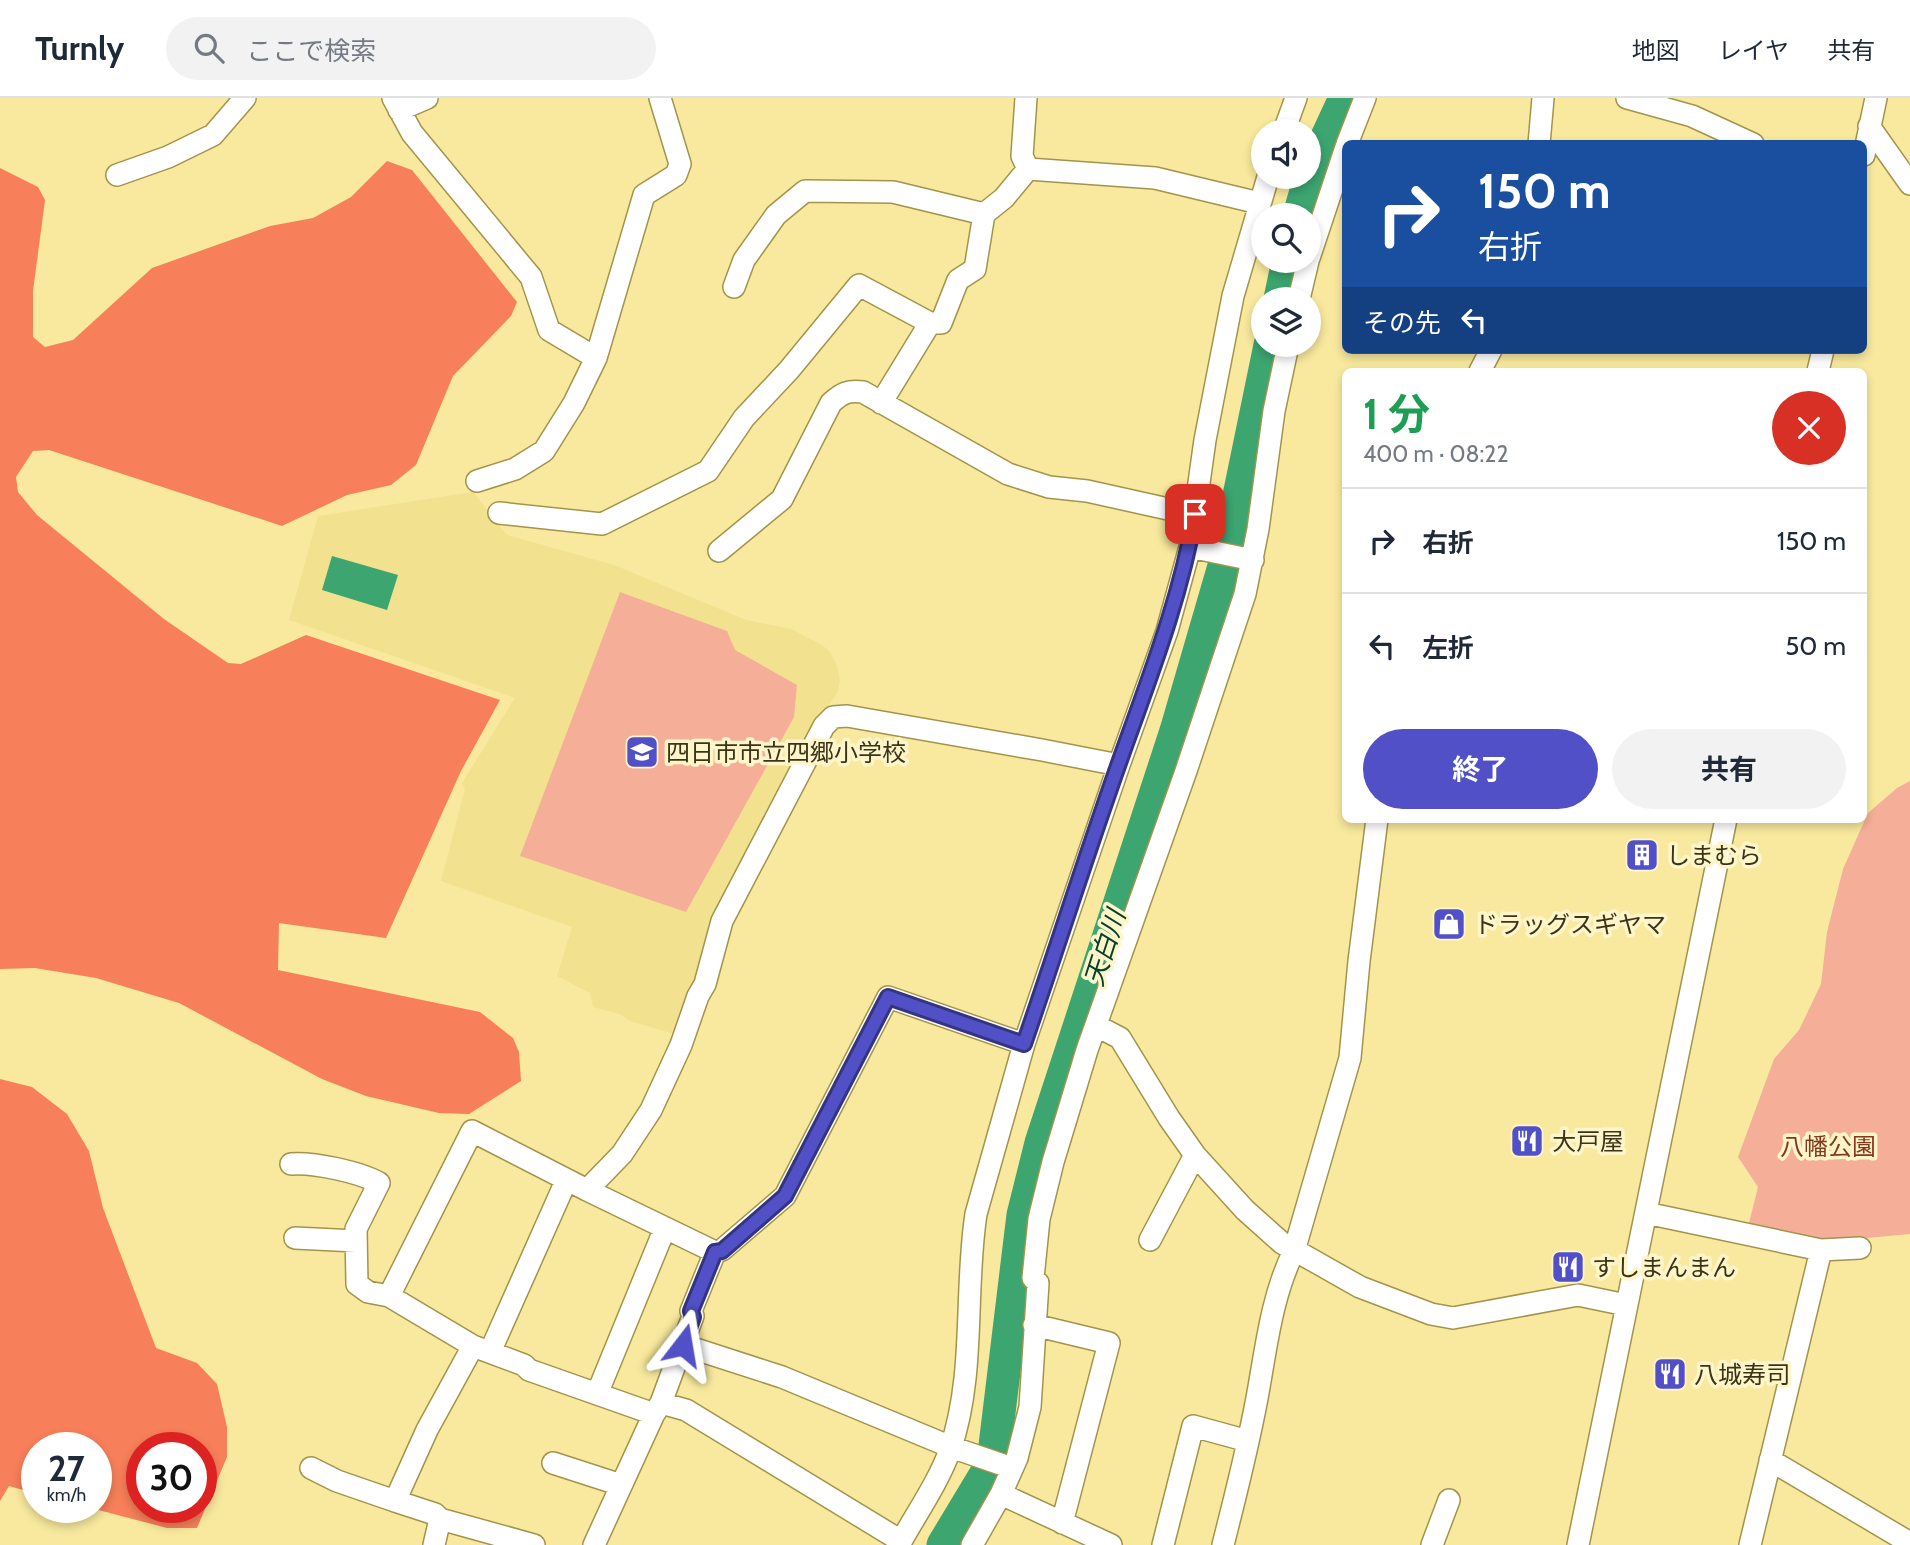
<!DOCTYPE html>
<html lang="ja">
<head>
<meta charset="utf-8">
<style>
	body { margin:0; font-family:Cabin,"Noto Sans JP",sans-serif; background:#f2f2f3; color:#1f2937; height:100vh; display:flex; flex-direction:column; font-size:26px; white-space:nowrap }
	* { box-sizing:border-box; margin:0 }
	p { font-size:23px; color:#747a83 }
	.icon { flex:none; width:38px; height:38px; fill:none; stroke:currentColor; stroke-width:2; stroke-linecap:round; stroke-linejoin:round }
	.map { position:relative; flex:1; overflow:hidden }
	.sheet { position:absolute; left:1342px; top:270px; width:525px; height:455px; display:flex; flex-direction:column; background:#fff; border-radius:10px; box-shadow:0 4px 10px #0003 }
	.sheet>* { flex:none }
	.guide { position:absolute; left:1342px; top:42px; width:525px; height:214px; border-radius:10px; box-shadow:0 4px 10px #0003; background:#1a4fa0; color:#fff; overflow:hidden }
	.tools { position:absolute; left:1251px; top:21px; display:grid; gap:14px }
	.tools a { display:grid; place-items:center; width:70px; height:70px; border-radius:50%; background:#fff; box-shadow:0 4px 10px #0003; font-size:35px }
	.speed { position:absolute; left:21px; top:1334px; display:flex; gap:14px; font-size:35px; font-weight:700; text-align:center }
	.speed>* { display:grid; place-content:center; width:91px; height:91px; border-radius:50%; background:#fff; box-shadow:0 4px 10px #0003; line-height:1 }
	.speed small { font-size:18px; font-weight:400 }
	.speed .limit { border:10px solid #d22; background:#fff; color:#111 }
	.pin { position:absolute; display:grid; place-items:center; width:60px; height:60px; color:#fff; margin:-30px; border-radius:14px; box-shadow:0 4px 10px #0006 }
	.me { position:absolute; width:77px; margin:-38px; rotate:14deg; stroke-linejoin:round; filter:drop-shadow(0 0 5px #0008) }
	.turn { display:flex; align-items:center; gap:24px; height:147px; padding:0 21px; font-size:32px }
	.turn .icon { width:91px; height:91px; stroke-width:2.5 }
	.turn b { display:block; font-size:49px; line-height:60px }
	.then { display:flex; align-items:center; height:66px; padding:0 21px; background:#0003; gap:14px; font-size:26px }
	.round { display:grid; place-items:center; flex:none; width:74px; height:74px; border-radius:37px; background:#f2f2f3 }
	.headline { display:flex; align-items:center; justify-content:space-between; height:119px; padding:0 21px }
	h1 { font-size:42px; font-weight:700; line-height:52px; color:#1e9e55 }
	.cta { display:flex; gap:14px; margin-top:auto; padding:14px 21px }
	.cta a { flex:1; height:80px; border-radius:42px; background:#5150c7; color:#fff; font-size:28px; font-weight:700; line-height:80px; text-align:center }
	.cta a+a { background:#f2f2f3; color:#1f2937 }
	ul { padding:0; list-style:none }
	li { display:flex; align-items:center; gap:21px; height:105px; padding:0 21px; border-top:2px solid #e0e1e3 }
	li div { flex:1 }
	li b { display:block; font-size:26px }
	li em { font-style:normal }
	header { display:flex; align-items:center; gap:42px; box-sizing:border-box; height:98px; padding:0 35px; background:#fff; border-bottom:2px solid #e0e1e3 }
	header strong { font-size:33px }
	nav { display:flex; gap:38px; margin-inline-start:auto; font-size:24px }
	.search { width:490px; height:63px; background:#f2f2f3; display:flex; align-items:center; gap:18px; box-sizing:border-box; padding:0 24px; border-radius:38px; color:#747a83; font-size:26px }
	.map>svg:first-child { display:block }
</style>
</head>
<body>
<header>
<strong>Turnly</strong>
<div class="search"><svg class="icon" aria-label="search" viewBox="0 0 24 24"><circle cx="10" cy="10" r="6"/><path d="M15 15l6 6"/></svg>ここで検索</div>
<nav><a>地図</a><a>レイヤ</a><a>共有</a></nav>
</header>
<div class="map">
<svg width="1910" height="1447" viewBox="0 0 1910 1447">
	<rect width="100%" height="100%" fill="#f8e99e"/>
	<path fill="#f2e18e" d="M473,394L507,437L614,467L746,522L791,531L822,547L830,554L837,568L840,583L838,593L818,624L678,937L630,923L622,917L593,909L590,895L557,878L572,829L441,783L465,691L462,685L515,600L289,522L318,418Z"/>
	<path fill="#f5af99" d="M620,494L727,533L735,552L797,587L794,619L686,814L520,758Z
		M1910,683V1136L1825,1144L1749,1125L1758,1089L1738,1059L1774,961L1799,932L1821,886L1827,834L1843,771L1868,715L1897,690Z"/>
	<path fill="#f77f5a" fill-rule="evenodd" d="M387,63L412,72L517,204L511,218L453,278L416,367L391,387L347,397L282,428L49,352L33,353L16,379L18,394L37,417L164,521L228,565L241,566L306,537L500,602L461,673L386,840L279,825L278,872L480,914L513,940L519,954L521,983L469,1016L439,1015L366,998L322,981L179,905L96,880L35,870L0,871V70L38,89L45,102L33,193V239L45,249L73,242L152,170L270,128L313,120L351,99Z
		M0,981L32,989L67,1016L89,1053L103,1110L156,1250L197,1265L217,1286L227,1329V1359L197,1430H167L87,1409H96V1349H37V1396L9,1388L0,1403ZM142,1349H201V1409H142Z"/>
	<path fill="#3ca570" d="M332,458L398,477L387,512L322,492Z"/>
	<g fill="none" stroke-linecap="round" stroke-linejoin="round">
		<path stroke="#3ca570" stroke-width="33" d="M1299,117L1313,69L1345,0
			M1280,201L1288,163
			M943,1447L993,1364L1023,1117L1041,1045L1176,633L1226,461L1270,247"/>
		<defs>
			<path id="minor" d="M393,0L412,35L531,179L549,232L596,260
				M1026,0L1022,58L1028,71L1155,80L1259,105
				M1627,0L1692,18L1753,46
				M399,12L427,0
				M1869,28L1910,86
				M1284,33L1296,0
				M1347,46L1365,0
				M1539,46L1543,0
				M1864,57L1876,0
				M117,77L168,59L213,37L245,0
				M1309,160L1346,49
				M734,189L744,162L776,117L805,93L893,94L984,116L1004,100L1028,71
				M1299,201L1308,163
				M1480,273L1491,252
				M1818,273L1823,252
				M881,305L930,225H941L958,182L975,171L984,116
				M477,383L515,371L544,353L574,305L596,260L644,97L676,77L680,66L660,0
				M499,415L602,426L708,373L744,320L789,272L859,187L930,225
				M1190,449L1253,462
				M719,453L782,401L831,305C842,295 848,292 863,294L1008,376L1049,389L1087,393L1195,417
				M1097,928L1120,940L1169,1020L1195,1057L1245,1112L1282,1145L1360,1189L1431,1216L1453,1220L1578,1197L1626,1207
				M291,1066C313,1064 360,1074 379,1085L356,1131L357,1186L368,1194L389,1198L473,1248L524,1267L529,1272L654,1316
				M1646,1115L1821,1152L1860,1150
				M295,1140L356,1143
				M1150,1142L1195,1057
				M715,1154L587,1092L622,1056L651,1012L681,947L698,898L705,886L722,823L824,628L833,619L847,618L1042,652L1119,667
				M389,1198L472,1033L587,1092
				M1034,1227L1109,1245L1062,1425
				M683,1247L782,1279L951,1349L1012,1370
				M490,1254L566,1083
				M597,1296L665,1130
				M661,1305L686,1312L901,1443
				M1770,1362L1910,1445
				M553,1365L621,1387
				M311,1370L337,1383L395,1403L427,1332L473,1248
				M1001,1396L1111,1447
				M395,1403L435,1416L440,1421L534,1447
				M434,1447L440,1421
				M594,1447L654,1316L661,1305L693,1218L691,1213L715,1154L722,1152L785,1098L888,899L1024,946
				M899,1447C916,1416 938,1385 950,1352C976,1276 964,1194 976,1116L1024,946L1119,667L1167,533L1190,449L1205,342L1233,198L1268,79
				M972,1447L1001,1396L1017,1360L1030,1309L1038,1185L1033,1180L1039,1121L1053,1064L1087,952L1186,673L1245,496L1258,431L1274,313L1288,247
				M1163,1447L1193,1328L1248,1343
				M1223,1447C1236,1395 1250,1342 1259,1289C1267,1243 1273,1195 1294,1153L1350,960L1359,863L1377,721
				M1432,1447L1449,1402
				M1578,1447L1726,721
				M1750,1447L1821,1152"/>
		</defs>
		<use href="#minor" stroke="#a2944b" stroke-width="24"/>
		<use href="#minor" stroke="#fff" stroke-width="21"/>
	</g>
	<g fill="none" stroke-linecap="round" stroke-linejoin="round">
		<defs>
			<path id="route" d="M683,1247L693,1219L691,1213L715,1154L722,1153L785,1098L888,899L1024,946C1056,853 1086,758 1119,665C1148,583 1180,503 1195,416"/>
		</defs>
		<use href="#route" stroke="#353481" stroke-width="18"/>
		<use href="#route" stroke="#5150c7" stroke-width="12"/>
	</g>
	<defs>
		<symbol id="school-square" viewBox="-11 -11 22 22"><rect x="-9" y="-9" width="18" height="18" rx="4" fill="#5150c7" stroke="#fef6ca"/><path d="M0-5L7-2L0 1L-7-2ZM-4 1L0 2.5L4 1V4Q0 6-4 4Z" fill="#fff"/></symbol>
		<symbol id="building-square" viewBox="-11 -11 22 22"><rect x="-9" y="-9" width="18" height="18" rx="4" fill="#5150c7" stroke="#fef6ca"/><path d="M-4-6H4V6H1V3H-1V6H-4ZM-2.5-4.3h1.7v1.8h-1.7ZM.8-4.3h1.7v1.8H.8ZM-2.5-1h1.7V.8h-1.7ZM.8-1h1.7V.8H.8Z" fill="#fff"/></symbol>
		<symbol id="shop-square" viewBox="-11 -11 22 22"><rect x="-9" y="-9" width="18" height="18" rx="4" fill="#5150c7" stroke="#fef6ca"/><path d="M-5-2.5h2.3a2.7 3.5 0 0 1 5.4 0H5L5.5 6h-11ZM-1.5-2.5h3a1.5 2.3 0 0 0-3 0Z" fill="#fff"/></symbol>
		<symbol id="restaurant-square" viewBox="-11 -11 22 22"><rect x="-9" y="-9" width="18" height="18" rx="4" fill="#5150c7" stroke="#fef6ca"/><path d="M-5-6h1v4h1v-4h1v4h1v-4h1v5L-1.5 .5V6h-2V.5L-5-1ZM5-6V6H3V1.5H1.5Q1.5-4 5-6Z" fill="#fff"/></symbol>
	</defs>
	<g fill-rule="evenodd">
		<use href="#school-square" x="623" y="635" width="38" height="38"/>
		<use href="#building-square" x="1623" y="738" width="38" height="38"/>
		<use href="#shop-square" x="1430" y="807" width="38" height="38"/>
		<use href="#restaurant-square" x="1508" y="1024" width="38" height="38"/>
		<use href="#restaurant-square" x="1549" y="1150" width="38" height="38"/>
		<use href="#restaurant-square" x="1651" y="1257" width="38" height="38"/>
	</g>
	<g text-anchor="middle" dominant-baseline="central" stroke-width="7" stroke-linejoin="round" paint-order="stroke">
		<g font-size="24" fill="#3b3416" stroke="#fef6ca" text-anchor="start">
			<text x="666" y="654">四日市市立四郷小学校</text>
			<text x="1666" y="757">しまむら</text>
			<text x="1474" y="826">ドラッグスギヤマ</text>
			<text x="1552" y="1043">大戸屋</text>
			<text x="1592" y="1169">すしまんまん</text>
			<text x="1694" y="1276">八城寿司</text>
		</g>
		<g font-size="24" fill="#843820" stroke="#fef6ca">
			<text x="1828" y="1048">八幡公園</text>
		</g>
		<g font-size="26" font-style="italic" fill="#074228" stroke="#fef6ca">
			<text transform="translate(1105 850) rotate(-72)">天白川</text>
		</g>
	</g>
</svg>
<div class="tools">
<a><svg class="icon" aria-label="sound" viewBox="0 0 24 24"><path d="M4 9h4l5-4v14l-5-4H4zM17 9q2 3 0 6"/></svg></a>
<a><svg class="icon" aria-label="search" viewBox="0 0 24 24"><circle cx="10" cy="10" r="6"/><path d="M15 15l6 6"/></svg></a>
<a><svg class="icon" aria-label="layers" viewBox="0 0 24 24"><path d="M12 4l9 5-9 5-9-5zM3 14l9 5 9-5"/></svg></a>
</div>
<div class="speed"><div>27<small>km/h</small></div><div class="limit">30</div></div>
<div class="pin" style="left:1195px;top:416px;background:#d93025"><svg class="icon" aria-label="arrive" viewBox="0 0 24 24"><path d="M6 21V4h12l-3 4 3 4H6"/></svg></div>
<svg class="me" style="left:683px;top:1247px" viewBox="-20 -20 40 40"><path d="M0-17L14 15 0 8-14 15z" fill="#5150c7" stroke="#fff" stroke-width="4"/></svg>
<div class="guide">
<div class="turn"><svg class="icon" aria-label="right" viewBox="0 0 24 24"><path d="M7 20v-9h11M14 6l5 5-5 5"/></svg><div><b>150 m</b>右折</div></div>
<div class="then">その先<svg class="icon" aria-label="left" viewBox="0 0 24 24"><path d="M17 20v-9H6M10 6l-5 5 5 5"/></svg></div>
</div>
<section class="sheet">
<div class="headline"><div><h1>1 分</h1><p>400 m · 08:22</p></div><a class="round" style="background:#d93025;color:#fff"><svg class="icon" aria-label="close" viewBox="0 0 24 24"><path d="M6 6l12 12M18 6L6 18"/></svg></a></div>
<ul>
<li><svg class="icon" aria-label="right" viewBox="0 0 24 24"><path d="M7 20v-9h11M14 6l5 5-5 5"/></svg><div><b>右折</b></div><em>150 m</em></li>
<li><svg class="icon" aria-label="left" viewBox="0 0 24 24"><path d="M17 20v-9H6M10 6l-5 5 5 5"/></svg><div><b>左折</b></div><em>50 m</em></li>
</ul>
<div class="cta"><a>終了</a><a>共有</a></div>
</section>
</div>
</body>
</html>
